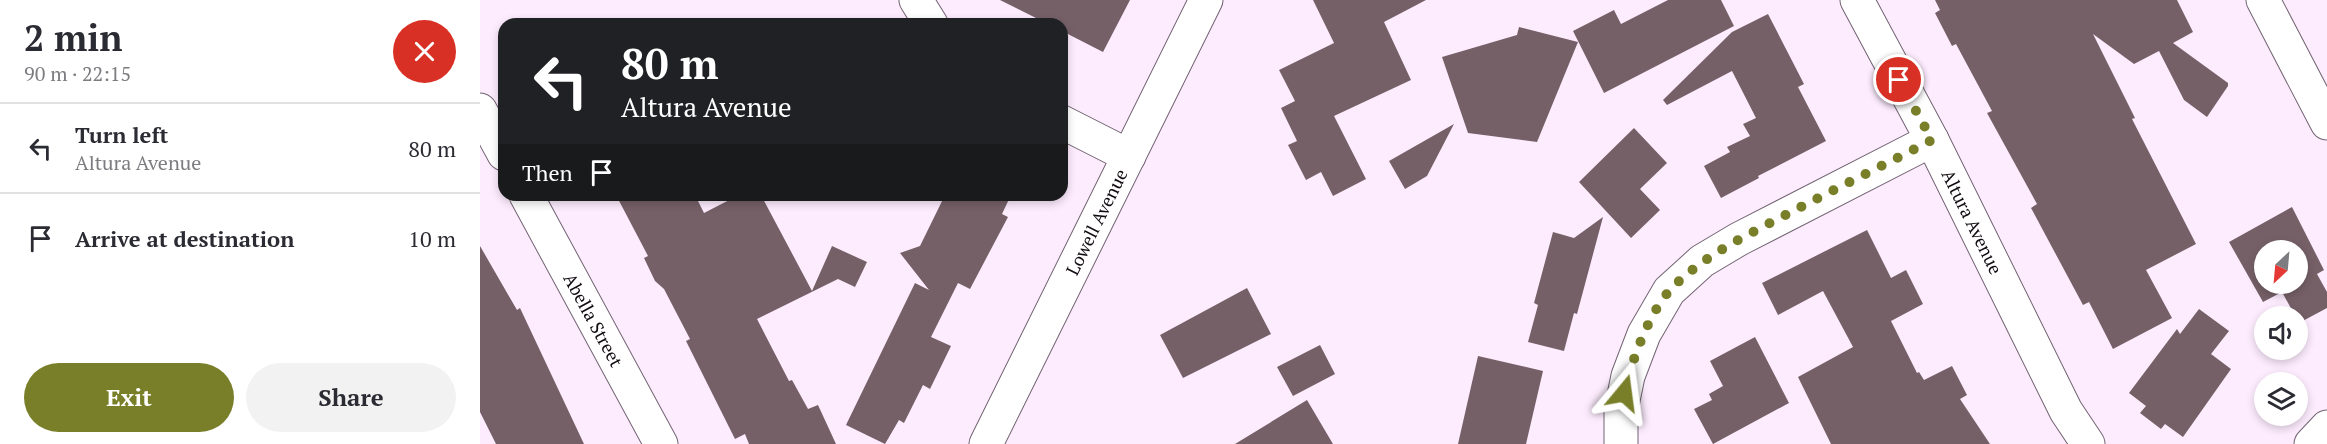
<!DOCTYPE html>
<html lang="en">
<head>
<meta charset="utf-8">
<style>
	body { margin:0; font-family:"PT Serif",serif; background:#f2f2f3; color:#2b2b33; height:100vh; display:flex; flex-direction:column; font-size:22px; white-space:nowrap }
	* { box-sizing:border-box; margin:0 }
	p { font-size:20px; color:#7c7c81 }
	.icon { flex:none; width:33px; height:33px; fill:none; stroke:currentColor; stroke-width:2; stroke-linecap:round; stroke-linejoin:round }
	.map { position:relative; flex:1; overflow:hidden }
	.sheet { display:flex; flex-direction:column; background:#fff; width:480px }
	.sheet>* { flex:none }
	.guide { position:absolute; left:18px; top:18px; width:570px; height:183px; border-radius:18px; box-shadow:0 3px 9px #0003; background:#202124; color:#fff; overflow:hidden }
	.needle { width:39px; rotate:206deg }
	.tools { position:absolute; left:1774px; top:240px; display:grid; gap:12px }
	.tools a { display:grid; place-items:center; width:54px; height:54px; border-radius:50%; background:#fff; box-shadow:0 3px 9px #0003; font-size:30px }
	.pin { position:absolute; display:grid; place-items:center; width:51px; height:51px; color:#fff; margin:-26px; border:3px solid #fff; border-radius:50%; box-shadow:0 2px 6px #0007 }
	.me { position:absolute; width:66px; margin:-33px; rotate:16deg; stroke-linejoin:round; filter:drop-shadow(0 0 4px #0008) }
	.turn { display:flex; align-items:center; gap:21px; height:126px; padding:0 24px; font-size:27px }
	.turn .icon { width:78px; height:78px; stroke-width:2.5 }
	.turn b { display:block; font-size:42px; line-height:51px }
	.then { display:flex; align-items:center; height:57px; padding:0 24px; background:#0003; gap:12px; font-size:22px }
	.round { display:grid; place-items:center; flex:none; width:63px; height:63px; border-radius:32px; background:#f2f2f3 }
	.overview { display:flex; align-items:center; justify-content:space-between; height:102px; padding:0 24px }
	h1 { font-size:36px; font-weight:600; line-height:45px }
	.action { display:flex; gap:12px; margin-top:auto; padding:12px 24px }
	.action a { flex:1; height:69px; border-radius:36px; background:#797f29; color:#fff; font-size:24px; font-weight:600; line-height:69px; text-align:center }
	.action a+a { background:#f2f2f3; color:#2b2b33 }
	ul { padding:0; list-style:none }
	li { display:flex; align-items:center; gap:18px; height:90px; padding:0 24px; border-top:2px solid #e1e1e2 }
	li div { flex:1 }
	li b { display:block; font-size:22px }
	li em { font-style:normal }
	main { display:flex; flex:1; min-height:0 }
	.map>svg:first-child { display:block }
</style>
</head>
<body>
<main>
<section class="sheet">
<div class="overview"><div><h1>2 min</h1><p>90 m · 22:15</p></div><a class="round" style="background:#d93025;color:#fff"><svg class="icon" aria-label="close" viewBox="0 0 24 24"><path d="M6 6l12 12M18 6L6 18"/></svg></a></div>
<ul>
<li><svg class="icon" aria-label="left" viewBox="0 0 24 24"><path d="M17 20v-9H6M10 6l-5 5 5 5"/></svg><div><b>Turn left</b><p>Altura Avenue</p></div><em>80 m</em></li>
<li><svg class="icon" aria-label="arrive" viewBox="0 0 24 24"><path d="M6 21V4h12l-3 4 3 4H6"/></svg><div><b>Arrive at destination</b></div><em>10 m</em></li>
</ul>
<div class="action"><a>Exit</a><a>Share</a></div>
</section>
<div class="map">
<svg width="1847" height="444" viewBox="0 0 1847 444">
	<rect width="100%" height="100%" fill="#fdecfe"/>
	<path fill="#766068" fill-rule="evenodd" d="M520,0H650L623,52L582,31V24H568Z
		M833,0H946L904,22L931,80L854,116L886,179L853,196L841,172L826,180L808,145L817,141L801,108L815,101L799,70L854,43Z
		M1188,0H1241L1254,26L1124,93L1093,31L1134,10L1141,24Z
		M1455,0H1697L1713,32L1693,43L1748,83V86L1727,117L1704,100L1679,51L1654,64L1613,34L1655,118L1652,119L1716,244L1666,270L1692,318L1633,349L1609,302L1603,305L1551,208L1557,204L1507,113L1512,111L1476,44L1472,46L1455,13L1460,10Z
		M1288,14L1324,84L1318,87L1346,141L1278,176L1279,178L1241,198L1224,166L1250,152L1247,147L1270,136L1263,124L1276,118L1252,71L1187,105L1183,100L1252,32Z
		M1039,27L1098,42L1057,142L988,133L962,57L1037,35Z
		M974,124L947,176L925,189L909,161Z
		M1154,128L1187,163L1160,189L1180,210L1151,238L1099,182Z
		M136,195H215L224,213L259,195H281L332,291L352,246L387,262L375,287L358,279L277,319L309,381L312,380L328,409L338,405L356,444H269L265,434L255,439L206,341L210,339L184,289L175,281L164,258L168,256Z
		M465,195H531L522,214L528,217L490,289L478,283L451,337L471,346L450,389L443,385L424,423L419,420L405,444L366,425L435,283L449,290L420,253L440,246Z
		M1812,207L1844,270L1837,274L1847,292V308L1819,323L1802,292L1783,302L1749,242ZM1785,250H1818V284H1785Z
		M1123,217L1097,314L1094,313L1084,351L1048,342L1058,305L1054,303L1073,232L1094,238Z
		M1387,230L1411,278L1426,270L1443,304L1411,321L1437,373L1439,372L1444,380L1472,366L1487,395L1480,399L1510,444H1351L1318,377L1373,347L1343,291L1298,315L1282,283Z
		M0,246L37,310L40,308L104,444H16L0,412Z
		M767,288L791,334L703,378L680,335Z
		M1719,309L1749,331L1731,354L1751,369L1703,437L1685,424L1681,429L1660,413L1666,406L1649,393L1697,329L1700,334Z
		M1275,337L1309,403L1233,444L1214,409L1232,400L1229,394L1243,386L1230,361Z
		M840,345L855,374L813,396L797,367Z
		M998,356L1063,371L1046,444H978Z
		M827,400L853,444H755Z"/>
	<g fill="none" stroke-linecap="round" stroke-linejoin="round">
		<defs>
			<g id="minor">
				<path d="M436,0L451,24"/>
				<path id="s1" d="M1377,0L1452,140L1586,411L1608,444"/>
				<path d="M1783,0L1847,123"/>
				<path d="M0,110L24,154"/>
				<path d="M582,122L649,156"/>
				<path id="s2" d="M46,195L181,444"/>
				<path d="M1141,444V410L1148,376L1164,334L1189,291L1222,261L1259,239L1452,140"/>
				<path d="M1831,444L1847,427"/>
			</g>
			<g id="major">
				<path id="s3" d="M506,444L726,0"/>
			</g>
		</defs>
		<use href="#minor" stroke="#726372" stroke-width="35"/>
		<use href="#major" stroke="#726372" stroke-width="35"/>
		<use href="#minor" stroke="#fff" stroke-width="33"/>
		<use href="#major" stroke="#fff" stroke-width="33"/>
	</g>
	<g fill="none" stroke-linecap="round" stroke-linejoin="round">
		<path stroke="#797f29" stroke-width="10" stroke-dasharray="0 18" d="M1144,393C1152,361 1168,314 1191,289C1225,254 1270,234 1313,211C1359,187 1406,164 1452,140L1419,80"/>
	</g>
	<g text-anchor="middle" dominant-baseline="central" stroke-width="6" stroke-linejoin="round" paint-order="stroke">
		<g font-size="18" fill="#110b11" stroke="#fff">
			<text stroke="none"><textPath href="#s3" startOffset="248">Lowell Avenue</textPath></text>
			<text stroke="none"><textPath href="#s1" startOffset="250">Altura Avenue</textPath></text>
			<text stroke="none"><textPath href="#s2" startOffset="142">Abella Street</textPath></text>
		</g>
	</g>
</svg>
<div class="tools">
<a><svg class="needle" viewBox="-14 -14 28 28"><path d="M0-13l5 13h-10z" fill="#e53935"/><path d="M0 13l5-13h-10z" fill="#7c7c81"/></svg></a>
<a><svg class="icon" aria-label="sound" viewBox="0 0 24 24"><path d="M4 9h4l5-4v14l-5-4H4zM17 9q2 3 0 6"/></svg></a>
<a><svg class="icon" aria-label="layers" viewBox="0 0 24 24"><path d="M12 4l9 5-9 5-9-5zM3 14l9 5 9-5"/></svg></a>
</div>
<div class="pin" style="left:1419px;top:80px;background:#d93025"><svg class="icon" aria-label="arrive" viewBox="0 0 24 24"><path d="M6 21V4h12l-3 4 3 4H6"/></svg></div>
<svg class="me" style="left:1144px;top:393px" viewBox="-20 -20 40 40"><path d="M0-17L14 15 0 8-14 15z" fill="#797f29" stroke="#fff" stroke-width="4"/></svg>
<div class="guide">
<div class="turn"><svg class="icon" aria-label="left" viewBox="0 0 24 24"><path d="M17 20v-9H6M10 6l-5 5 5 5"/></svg><div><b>80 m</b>Altura Avenue</div></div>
<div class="then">Then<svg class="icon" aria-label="arrive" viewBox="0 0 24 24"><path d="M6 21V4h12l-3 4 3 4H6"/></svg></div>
</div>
</div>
</main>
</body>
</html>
